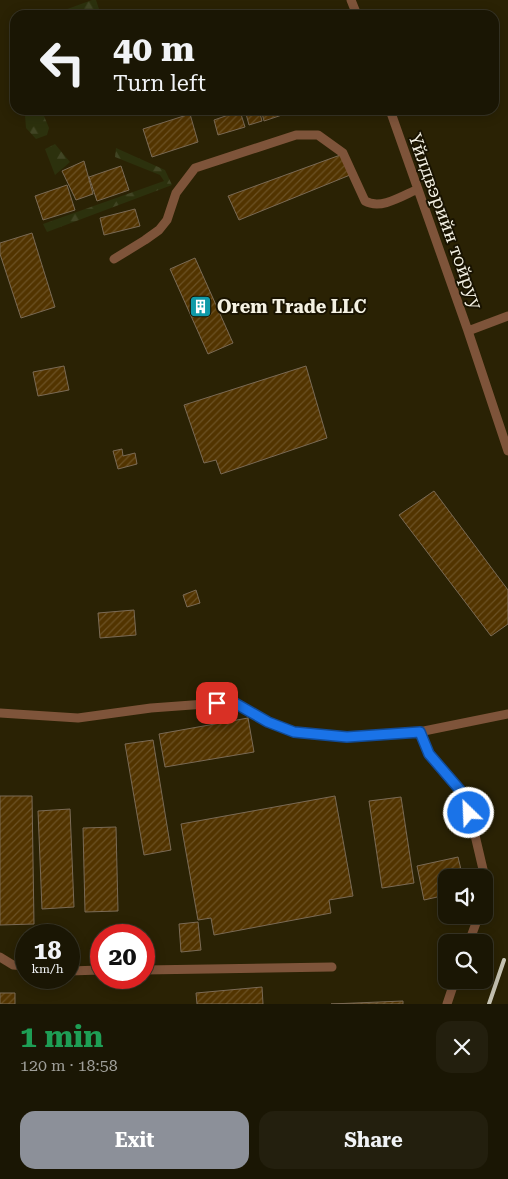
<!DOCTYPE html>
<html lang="en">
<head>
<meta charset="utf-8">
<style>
	body { margin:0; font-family:"Roboto Serif",serif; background:#231f0e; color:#f1f3f6; height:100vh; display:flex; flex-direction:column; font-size:19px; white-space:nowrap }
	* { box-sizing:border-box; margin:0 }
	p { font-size:16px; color:#9f9f9a }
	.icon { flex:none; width:28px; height:28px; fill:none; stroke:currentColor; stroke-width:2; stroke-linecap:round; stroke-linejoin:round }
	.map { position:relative; height:1004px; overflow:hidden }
	.sheet { display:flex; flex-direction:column; background:#1a1604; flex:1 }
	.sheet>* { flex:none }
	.top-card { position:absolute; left:10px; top:10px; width:489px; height:105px; border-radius:15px; box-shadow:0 2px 12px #0003,0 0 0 1px #383526; background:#1a1604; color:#f1f3f6; overflow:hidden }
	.controls { position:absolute; left:438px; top:869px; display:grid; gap:10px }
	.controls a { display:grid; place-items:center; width:55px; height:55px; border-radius:10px; background:#1a1604; box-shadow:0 2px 12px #0003,0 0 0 1px #383526; font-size:25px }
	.speed { position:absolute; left:15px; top:924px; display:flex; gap:10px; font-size:25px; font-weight:700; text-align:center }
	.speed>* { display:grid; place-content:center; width:65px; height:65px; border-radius:50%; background:#1a1604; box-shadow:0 2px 12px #0003,0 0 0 1px #383526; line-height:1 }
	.speed small { font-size:12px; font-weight:400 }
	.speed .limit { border:8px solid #d22; background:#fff; color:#111 }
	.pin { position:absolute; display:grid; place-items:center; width:42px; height:42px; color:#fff; margin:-21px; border-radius:10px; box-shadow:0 2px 8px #0006 }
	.me { position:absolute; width:55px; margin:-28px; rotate:336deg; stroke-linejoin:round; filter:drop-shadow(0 0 4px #0008) }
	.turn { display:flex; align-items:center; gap:18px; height:105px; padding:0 20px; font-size:22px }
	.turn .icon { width:65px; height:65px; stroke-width:2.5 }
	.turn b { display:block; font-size:35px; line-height:42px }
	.round { display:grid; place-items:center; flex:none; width:52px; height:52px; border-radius:15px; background:#231f0e }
	.summary { display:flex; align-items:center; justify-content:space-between; height:85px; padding:0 20px }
	h1 { font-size:30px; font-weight:700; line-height:38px; color:#1e9e55 }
	.action { display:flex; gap:10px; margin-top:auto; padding:10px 20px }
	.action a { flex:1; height:58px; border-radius:15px; background:#8c9099; color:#fff; font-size:20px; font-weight:700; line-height:58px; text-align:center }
	.action a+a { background:#231f0e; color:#f1f3f6 }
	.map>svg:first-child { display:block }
</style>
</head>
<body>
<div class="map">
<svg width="508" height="1004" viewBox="0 0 508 1004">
	<defs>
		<pattern id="forest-firs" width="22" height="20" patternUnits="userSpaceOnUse" patternTransform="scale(1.25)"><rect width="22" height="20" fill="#2c310d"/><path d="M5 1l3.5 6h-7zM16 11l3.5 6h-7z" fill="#414524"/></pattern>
		<pattern id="building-hatch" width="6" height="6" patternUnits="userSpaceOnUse" patternTransform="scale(1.25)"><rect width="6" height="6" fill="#523400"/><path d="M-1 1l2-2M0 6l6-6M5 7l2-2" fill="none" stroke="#6c5225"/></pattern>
	</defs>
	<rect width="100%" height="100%" fill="#221d06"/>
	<path fill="#2a2204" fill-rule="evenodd" d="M0,0H508V1004H0ZM15,15H494V110H15ZM446,878H484V915H446ZM26,935H69V978H26ZM101,935H144V978H101ZM446,942H484V980H446Z"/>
	<path fill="url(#forest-firs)" d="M92,0H96L101,15H94L91,9L72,15H51Z
		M34,110L44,116L49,128L47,135L36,139L26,128L25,115Z
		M55,144L70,162L55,175L45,149Z
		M116,148L165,170L172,185L47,232L43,224L164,181L160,175L115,157Z"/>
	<path fill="url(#building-hatch)" stroke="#7a6a55" d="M245,110H259L262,121L249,125Z
		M273,110H281L282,115L264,121L262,113Z
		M240,111L245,127L218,135L214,120Z
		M190,114L198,142L152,157L143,129Z
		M343,154L350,175L239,220L228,196Z
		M84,161L93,194L76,200L62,171Z
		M121,166L129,190L97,201L89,177Z
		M67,185L75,210L43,220L35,196Z
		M135,209L140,226L104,235L100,218Z
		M32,233L55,307L21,318L0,254V243Z
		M195,258L233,343L208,354L170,269Z
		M64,366L69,390L38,396L33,372Z
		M306,366L327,438L221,474L216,460L204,463L184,405Z
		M122,449L123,456L135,453L137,464L118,469L113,451Z
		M434,491L508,590V624L491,636L399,515Z
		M196,590L200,603L187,607L183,595Z
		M134,610L136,635L100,638L98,613Z
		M248,718L254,752L165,767L159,734Z
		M153,740L171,850L144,855L125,744Z
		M0,796H32L34,924L0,925Z
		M335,796L353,896L329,900L331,913L214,935L211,918L198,920L181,824Z
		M401,797L414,883L382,888L369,801Z
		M70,809L74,907L42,909L38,811Z
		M116,827L118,911L85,912L83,828Z
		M458,857L463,878H446V895L424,900L417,866Z
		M198,922L201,950L181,952L179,924Z
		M262,987L263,1004H197L196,993Z
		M0,993H15V1004H0Z
		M403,1001V1004H331Z"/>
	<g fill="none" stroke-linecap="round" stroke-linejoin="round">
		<path stroke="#7e543a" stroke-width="9" d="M351,0L357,15
			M390,110L468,331L508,316
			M114,259L145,240L159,230L167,220L176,193L195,168L296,135H318L343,153L365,201C381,210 402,196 418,189
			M468,331L508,451
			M0,713L78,718L151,708L233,702L268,722L294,732L347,737L419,732L508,714
			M419,732L429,755L466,797L486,882L484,894
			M469,942L479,915
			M0,957L13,965L26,966
			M144,970L332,967
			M69,971L101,970
			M447,1004L455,980"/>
		<path stroke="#c6c3b3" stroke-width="4" d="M489,1004L504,960"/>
	</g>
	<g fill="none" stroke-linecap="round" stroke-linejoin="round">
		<defs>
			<path id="route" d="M217,703L233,702L268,722L294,732L347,737L420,732L429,754L466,797L469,813"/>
		</defs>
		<use href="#route" stroke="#114b97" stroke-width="12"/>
		<use href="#route" stroke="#1a73e8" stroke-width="9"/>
	</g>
	<defs>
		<symbol id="building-square" viewBox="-11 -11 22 22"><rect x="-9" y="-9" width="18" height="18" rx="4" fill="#0f9aa8" stroke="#191301"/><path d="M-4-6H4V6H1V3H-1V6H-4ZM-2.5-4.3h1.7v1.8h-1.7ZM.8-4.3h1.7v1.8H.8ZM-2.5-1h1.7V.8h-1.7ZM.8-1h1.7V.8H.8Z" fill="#fff"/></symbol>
	</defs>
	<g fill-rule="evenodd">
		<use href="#building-square" x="188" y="294" width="25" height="25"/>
	</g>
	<g text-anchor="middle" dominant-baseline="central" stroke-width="4" stroke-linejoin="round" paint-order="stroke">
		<g font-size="18" fill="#f4f1e3" stroke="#191301">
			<text transform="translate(446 221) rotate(70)">Үйлдвэрийн тойруу</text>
		</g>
		<g font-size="18" font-weight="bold" fill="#f4f1e3" stroke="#191301" text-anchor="start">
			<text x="217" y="306">Orem Trade LLC</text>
		</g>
	</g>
</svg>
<div class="controls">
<a><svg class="icon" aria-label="sound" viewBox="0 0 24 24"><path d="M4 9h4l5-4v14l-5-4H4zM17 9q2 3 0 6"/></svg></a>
<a><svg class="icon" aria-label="search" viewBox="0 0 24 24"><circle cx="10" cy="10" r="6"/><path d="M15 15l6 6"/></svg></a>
</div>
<div class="speed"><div>18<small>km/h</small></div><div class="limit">20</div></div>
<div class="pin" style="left:217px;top:703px;background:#d93025"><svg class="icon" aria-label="arrive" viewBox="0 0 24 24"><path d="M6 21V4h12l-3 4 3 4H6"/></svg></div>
<svg class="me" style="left:469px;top:813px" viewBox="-20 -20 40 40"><circle r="17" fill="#1a73e8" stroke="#fff" stroke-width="3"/><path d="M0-11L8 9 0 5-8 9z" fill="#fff"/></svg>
<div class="top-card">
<div class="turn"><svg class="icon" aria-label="left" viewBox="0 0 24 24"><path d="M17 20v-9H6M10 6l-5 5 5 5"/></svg><div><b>40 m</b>Turn left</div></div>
</div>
</div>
<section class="sheet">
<div class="summary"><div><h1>1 min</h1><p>120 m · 18:58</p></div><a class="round"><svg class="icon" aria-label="close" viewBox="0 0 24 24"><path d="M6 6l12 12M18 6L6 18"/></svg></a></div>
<div class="action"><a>Exit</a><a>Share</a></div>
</section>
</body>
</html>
